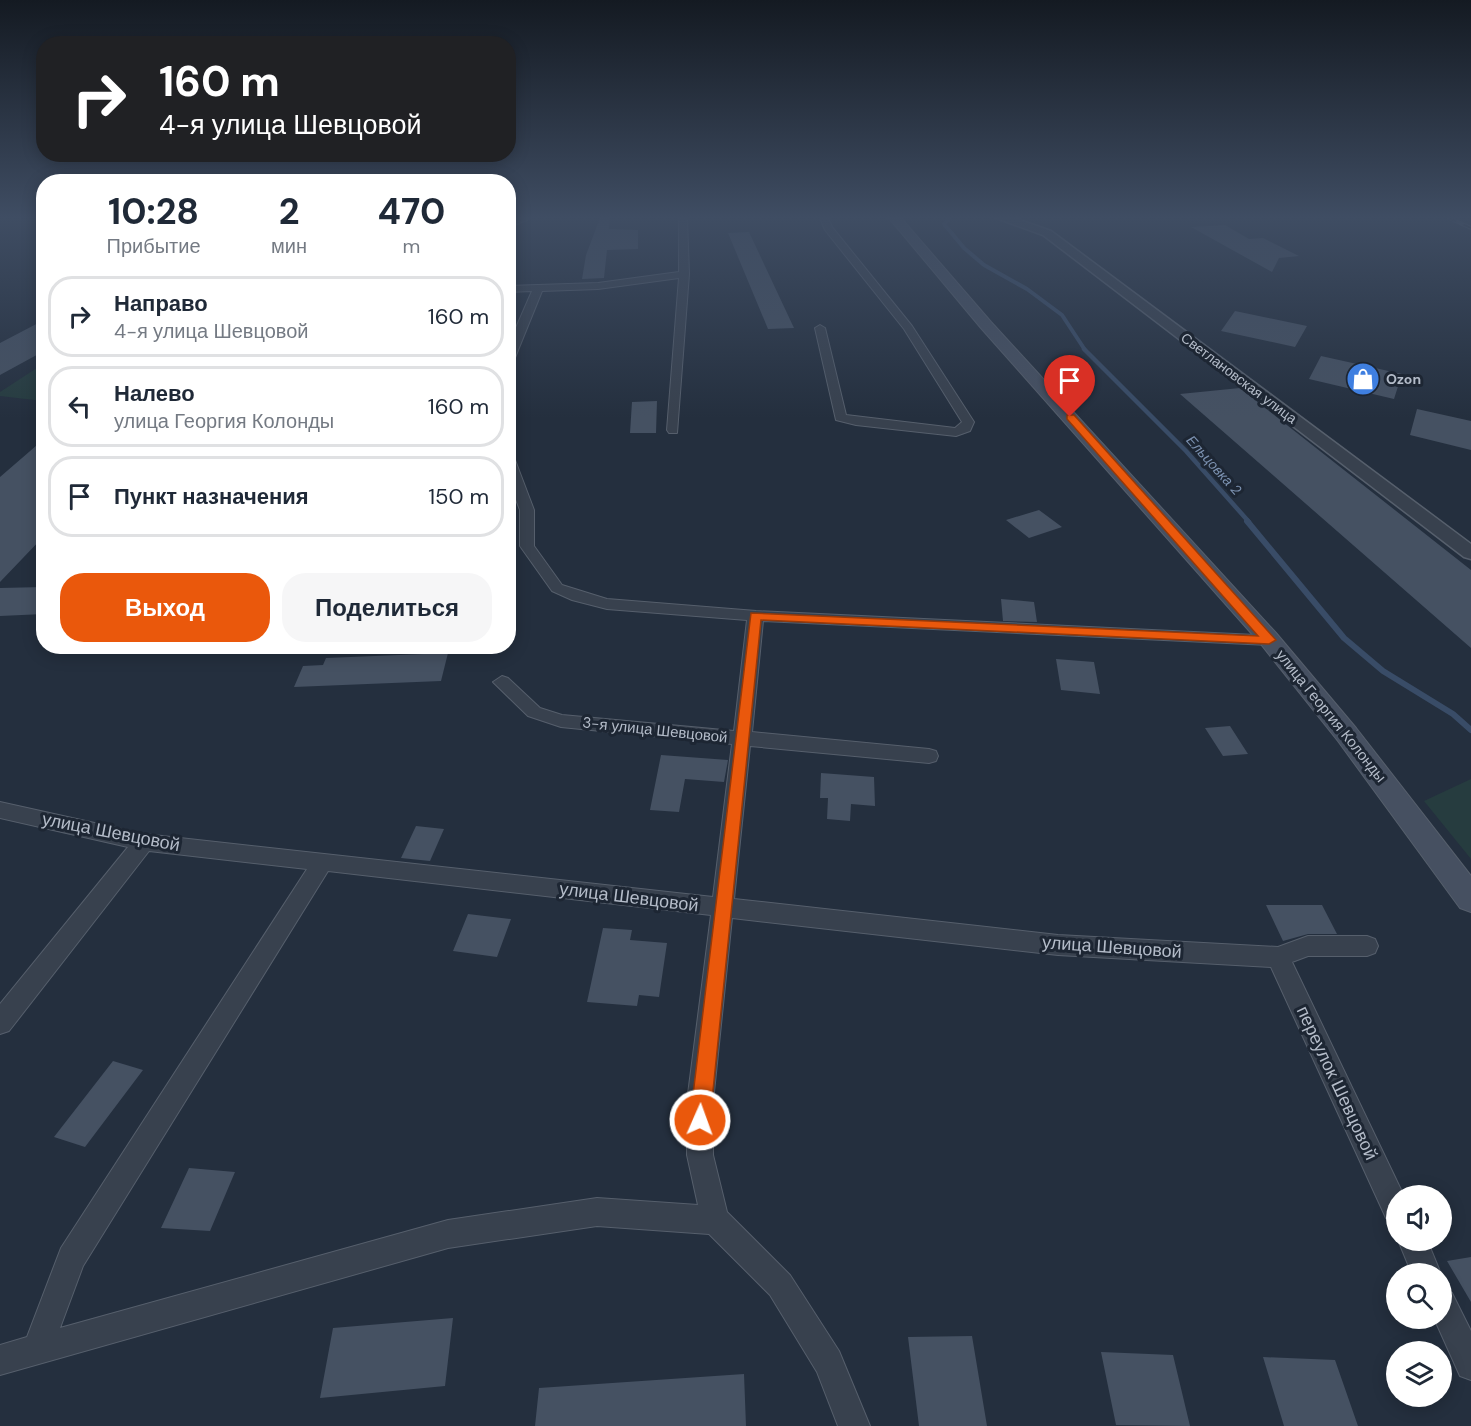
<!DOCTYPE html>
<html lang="ru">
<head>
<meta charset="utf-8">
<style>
	body { margin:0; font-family:"DM Sans",sans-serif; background:#f6f6f7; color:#1f2937; height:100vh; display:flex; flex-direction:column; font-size:22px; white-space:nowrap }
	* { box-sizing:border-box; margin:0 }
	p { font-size:20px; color:#747a83 }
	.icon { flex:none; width:33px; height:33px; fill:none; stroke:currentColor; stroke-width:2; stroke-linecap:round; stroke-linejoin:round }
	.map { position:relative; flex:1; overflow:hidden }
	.panel { position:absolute; left:36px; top:174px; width:480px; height:480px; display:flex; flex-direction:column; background:#fff; border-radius:24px; box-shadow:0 3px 15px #0003 }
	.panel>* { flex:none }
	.hud { position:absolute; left:36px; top:36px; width:480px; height:126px; border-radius:24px; box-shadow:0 3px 15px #0003; background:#202124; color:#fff; overflow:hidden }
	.fabs { position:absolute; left:1386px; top:1185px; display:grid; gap:12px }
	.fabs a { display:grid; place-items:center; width:66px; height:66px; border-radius:50%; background:#fff; box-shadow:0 3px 15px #0003; font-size:30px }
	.pin { position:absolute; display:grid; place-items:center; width:51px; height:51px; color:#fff; margin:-62px -26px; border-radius:50% 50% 50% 0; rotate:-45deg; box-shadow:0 0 6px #0007 }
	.pin .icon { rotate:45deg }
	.me { position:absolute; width:66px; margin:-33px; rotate:2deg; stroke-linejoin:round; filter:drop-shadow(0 0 4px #0008) }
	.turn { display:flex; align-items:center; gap:21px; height:126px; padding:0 24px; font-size:27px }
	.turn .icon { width:78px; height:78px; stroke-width:2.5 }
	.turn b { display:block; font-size:42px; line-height:51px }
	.eta { display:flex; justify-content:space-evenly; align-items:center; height:102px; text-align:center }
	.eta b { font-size:36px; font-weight:700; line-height:42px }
	.button { display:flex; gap:12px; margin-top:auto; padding:12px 24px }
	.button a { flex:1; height:69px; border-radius:24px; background:#ea580c; color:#fff; font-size:24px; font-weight:700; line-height:69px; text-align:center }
	.button a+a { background:#f6f6f7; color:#1f2937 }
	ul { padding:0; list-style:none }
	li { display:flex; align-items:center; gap:18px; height:81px; margin:0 12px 9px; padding:0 12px; border:3px solid #e0e1e3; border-radius:24px }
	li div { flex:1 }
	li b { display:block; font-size:22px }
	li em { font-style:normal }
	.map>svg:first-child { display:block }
</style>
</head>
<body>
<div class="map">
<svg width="1471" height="1426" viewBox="0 0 1471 1426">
	<rect width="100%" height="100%" fill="#242f3e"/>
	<path fill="#263c3f" d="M43,364V401L0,396V392Z
		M1471,779V859L1424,801Z"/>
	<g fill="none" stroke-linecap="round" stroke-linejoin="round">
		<path stroke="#394c67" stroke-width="4" d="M949,219L944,224L964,248L984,265L1027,289L1062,315L1085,350"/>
		<path stroke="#394c67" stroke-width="4.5" d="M1084,349L1186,451L1249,522"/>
		<path stroke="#394c67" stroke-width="6" d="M1247,521L1344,638L1383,671L1453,714L1471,730"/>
	</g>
	<path fill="#455162" d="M600,218H610L609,229L638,230V249L607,250L604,278L582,279L586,255Z
		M1225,225L1249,239L1263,238L1299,256L1279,258L1272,272L1191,227Z
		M749,232L794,328L768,329L728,233Z
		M1235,311L1307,326L1295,347L1221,331Z
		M44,320V351L0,375V343Z
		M1321,356L1402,374L1394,399L1309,379Z
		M1240,388L1471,570V648L1180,394Z
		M657,401L656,433H630L632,402Z
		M1417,409L1471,421V450L1410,435Z
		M44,439V536L0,582V477Z
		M1039,510L1062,527L1029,538L1006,520Z
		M44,587V614L0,616V588Z
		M1001,599L1034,602L1037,622L1003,621Z
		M448,653L441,681L294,687L303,666L323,665L326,658Z
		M1056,659L1094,662L1100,694L1061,690Z
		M1230,726L1248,754L1223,756L1205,728Z
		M661,755L728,760L724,782L685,779L679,812L650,810Z
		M821,773L874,777L875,806L851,804L850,821L827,819L828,798H820Z
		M416,826L444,829L430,861L401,858Z
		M1266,905H1322L1337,934H1308L1283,941Z
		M468,914L511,919L497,957L453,951Z
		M603,928L632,930L630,940L667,943L659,997L639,995L637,1006L587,1002Z
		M113,1061L143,1070L85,1147L54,1137Z
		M189,1168L235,1172L210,1231L161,1228Z
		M1471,1257V1302L1447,1261Z
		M453,1318L445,1386L320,1398L333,1328Z
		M972,1336L987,1426H919L908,1337Z
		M1101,1352L1173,1355L1190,1426L1116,1425Z
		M1263,1357L1335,1360L1358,1426H1284Z
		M744,1374L746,1426H535L539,1388Z"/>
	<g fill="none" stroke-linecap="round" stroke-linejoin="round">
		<defs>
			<path id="minor" d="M519,218H531L508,228V223Z
				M679,218H687L689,274L677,433H669L667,430L679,278L598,289L542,291L514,360L508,363V346L532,291L508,292V286L598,283L679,272Z
				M820,218H828L832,227L912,326L974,422L970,431L956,436L856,425L836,420L815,328L820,325L825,328L846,415L955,428L962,422L904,329L825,230Z
				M508,456L515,460L534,510V546L562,585L607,599L756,611L1275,636L1277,640L1269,645L763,621L752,732L929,749L936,751L938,756L936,761L929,763L750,746L734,899L1058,935L1278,947L1308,936H1367L1375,939L1378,946L1375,953L1367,956H1308L1292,962L1404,1196H1396V1222L1386,1218L1271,967L1058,955L732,918L713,1102V1155L727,1212L790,1275L839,1351L870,1426H838L817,1372L770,1295L709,1234L597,1226L448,1248L0,1375V1345L27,1337L61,1248L307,869L149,851L9,1031L0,1034V1004L128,847L0,818V802L144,834L713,897L732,744L561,727L528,716L493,682L502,676L508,678L540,708L562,715L734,731L747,620L607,609L572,600L552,591L520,546V510L508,479ZM328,871L711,915L687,1102V1155L698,1205L597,1198L448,1220L60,1328L83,1266Z
				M1398,1240H1427L1441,1274H1412Z
				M1442,1288L1452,1293L1471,1331V1380L1460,1376L1434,1318H1442Z"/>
			<path id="tertiary" d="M996,218H1014L1051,231L1471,544V559L1464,557L1043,235Z"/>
			<path id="secondary" d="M889,218H901L991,322L1276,633L1356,728L1471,876V912L1460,908L1338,741L1260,643L981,328Z"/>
		</defs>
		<use href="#minor" stroke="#565f6c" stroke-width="2"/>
		<use href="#tertiary" stroke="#565f6c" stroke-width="3"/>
		<use href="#secondary" stroke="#565f6c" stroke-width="2"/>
		<use href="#minor" fill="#38414e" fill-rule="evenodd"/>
		<use href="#tertiary" fill="#38414e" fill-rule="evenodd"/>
		<use href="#secondary" fill="#465061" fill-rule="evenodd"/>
		<defs>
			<path id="rail" d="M1449,218L1471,228"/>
		</defs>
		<use href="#rail" stroke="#5a6575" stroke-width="4"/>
		<use href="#rail" stroke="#1d2633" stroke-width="2" stroke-dasharray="8" stroke-linecap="butt"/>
	</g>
	<linearGradient id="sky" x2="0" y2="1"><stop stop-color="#141a22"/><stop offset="0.52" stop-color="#3f4d63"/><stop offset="1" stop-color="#3f4d63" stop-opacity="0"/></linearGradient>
	<rect width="1471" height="418" fill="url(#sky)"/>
	<path fill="#ea580c" stroke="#983908" stroke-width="1.5" d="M1067,415H1074L1276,640L1269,644L761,620L710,1120L707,1127L700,1129L693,1127L690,1120L751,613L1258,636L1067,419Z"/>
	<defs>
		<symbol id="shop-disc" viewBox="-11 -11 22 22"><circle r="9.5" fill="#3f7fe0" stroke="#1d2633"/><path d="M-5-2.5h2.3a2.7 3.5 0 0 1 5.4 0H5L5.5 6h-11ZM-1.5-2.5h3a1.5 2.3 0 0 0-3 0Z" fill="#fff"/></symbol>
	</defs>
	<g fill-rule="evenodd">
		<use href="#shop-disc" x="1344" y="360" width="38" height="38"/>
	</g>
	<g text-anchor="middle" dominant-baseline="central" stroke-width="6" stroke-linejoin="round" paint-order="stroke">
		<g font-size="14" fill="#b4bcc9" stroke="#1d2633">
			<text transform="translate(1239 378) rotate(37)">Светлановская улица</text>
		</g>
		<g font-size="14" font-weight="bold" fill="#b4bcc9" stroke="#1d2633" text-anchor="start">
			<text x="1386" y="379">Ozon</text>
		</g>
		<g font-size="14" font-style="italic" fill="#7c92b1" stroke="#1d2633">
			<text transform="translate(1214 465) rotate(48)">Ельцовка 2</text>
		</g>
		<g font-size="15" fill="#b4bcc9" stroke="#1d2633">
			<text transform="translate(1331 716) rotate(51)">улица Георгия Колонды</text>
			<text transform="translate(655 730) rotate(6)">3-я улица Шевцовой</text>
		</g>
		<g font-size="18" fill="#b4bcc9" stroke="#1d2633">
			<text transform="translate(111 832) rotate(11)">улица Шевцовой</text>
			<text transform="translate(629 897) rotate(7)">улица Шевцовой</text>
			<text transform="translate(1112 947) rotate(4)">улица Шевцовой</text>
			<text transform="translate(1337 1083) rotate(65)">переулок Шевцовой</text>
		</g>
	</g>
</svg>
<div class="fabs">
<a><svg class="icon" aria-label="sound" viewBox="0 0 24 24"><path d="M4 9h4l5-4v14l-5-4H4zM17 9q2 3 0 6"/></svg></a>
<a><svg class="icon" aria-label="search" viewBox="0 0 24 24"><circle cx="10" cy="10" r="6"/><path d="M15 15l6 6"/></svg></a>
<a><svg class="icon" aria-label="layers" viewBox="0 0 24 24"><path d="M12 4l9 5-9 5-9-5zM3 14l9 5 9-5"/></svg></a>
</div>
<div class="pin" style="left:1070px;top:417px;background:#d93025"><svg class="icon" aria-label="arrive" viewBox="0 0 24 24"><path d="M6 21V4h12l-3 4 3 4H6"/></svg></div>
<svg class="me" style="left:700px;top:1120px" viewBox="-20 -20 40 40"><circle r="17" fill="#ea580c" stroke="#fff" stroke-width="3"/><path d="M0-11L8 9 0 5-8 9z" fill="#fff"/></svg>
<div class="hud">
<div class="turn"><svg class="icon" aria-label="right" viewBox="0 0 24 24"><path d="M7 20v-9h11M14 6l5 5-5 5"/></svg><div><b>160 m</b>4-я улица Шевцовой</div></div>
</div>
<section class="panel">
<div class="eta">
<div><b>10:28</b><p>Прибытие</p></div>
<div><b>2</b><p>мин</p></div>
<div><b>470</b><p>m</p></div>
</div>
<ul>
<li><svg class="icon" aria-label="right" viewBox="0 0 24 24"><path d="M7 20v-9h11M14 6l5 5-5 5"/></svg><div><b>Направо</b><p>4-я улица Шевцовой</p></div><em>160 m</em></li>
<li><svg class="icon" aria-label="left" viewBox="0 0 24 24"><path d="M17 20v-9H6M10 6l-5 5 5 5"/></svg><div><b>Налево</b><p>улица Георгия Колонды</p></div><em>160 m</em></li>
<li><svg class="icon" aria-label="arrive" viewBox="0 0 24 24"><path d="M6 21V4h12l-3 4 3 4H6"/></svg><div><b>Пункт назначения</b></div><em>150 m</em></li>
</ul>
<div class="button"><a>Выход</a><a>Поделиться</a></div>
</section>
</div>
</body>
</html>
